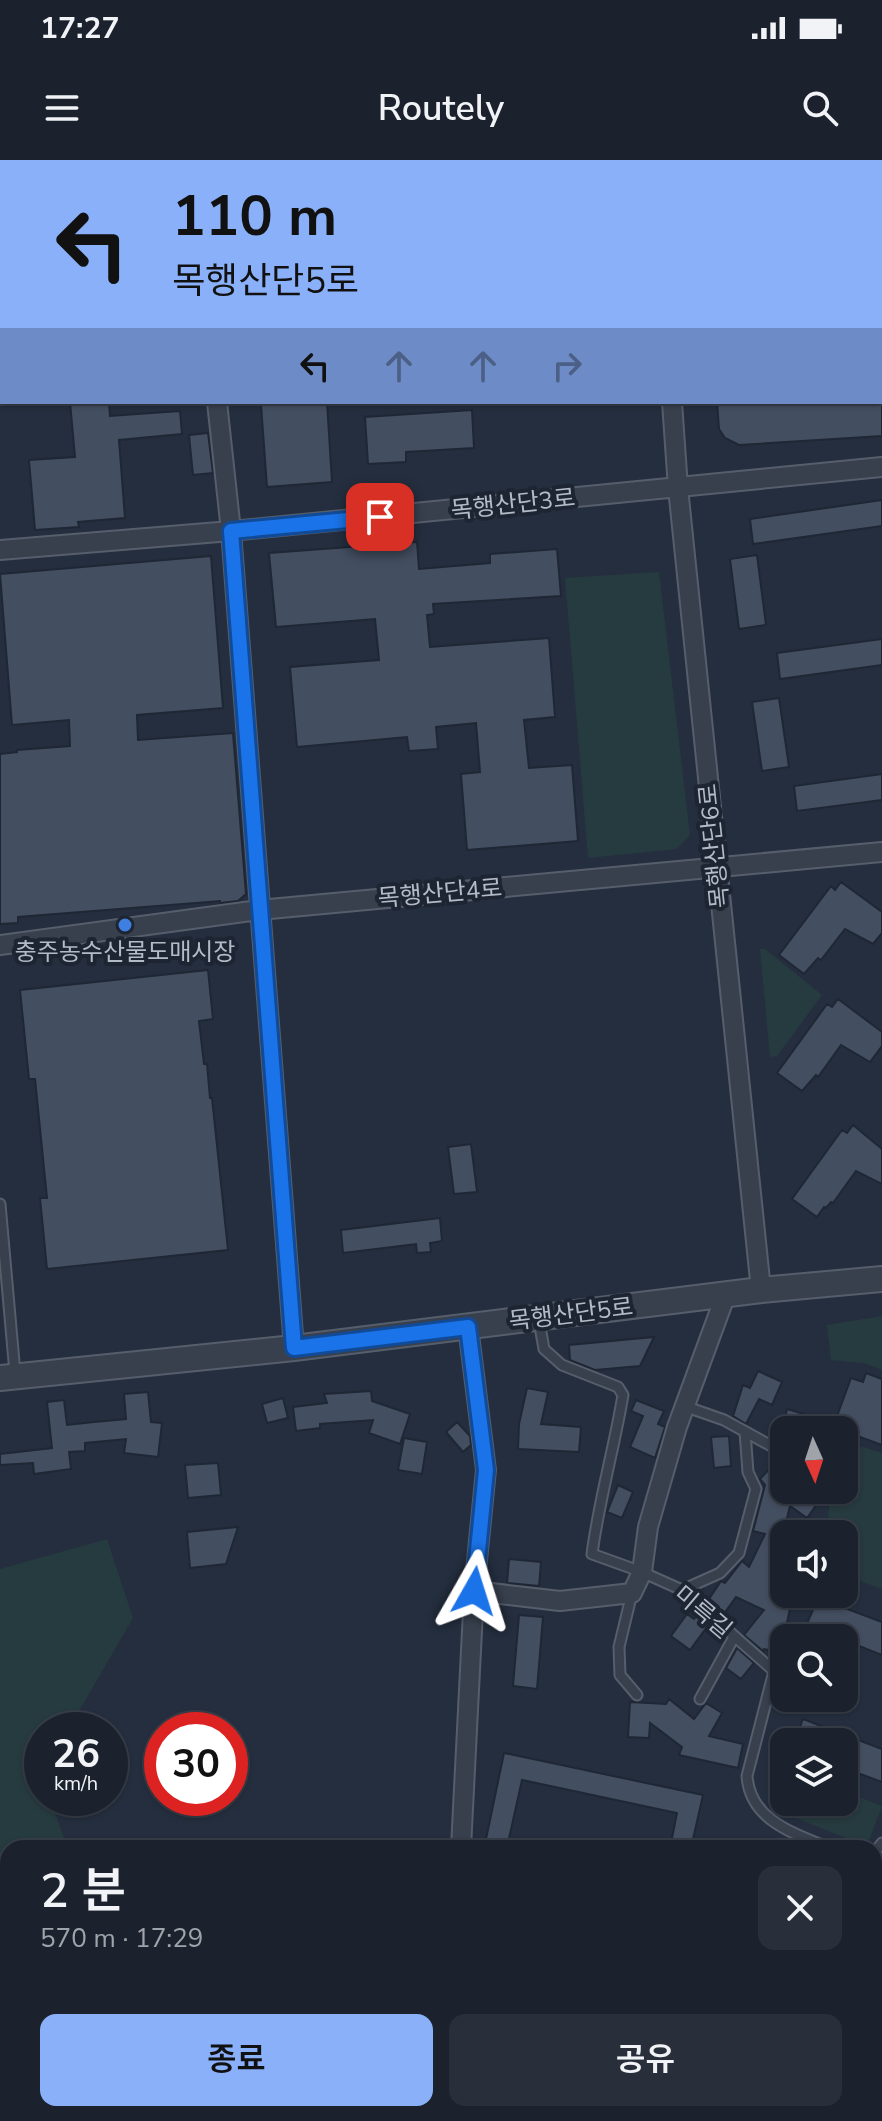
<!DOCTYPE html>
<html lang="ko">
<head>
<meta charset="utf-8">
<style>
	body { margin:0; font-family:"Nunito Sans","Noto Sans KR",sans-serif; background:#282f3a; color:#f1f3f6; height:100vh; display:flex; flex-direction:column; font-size:30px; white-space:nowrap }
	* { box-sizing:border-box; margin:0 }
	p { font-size:26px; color:#a0a4aa }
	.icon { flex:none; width:44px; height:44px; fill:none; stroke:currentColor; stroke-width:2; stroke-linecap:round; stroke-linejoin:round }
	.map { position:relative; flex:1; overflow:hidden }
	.panel { position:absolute; left:0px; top:1680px; width:882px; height:282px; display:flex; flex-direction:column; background:#1b222e; border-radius:24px 24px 0 0; box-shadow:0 2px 6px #0004,0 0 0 2px #393f4a }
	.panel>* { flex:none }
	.guide { position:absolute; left:0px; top:0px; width:882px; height:244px; box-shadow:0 2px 6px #0004,0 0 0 2px #393f4a; background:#89b0f9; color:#111; overflow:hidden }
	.needle { width:52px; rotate:177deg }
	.controls { position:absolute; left:770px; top:1256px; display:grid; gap:16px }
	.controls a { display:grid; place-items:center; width:88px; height:88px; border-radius:16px; background:#1b222e; box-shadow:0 2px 6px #0004,0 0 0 2px #393f4a; font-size:40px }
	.speed { position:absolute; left:24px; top:1552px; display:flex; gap:16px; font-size:40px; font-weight:700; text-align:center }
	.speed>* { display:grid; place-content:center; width:104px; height:104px; border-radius:50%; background:#1b222e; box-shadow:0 2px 6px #0004,0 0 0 2px #393f4a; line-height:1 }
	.speed small { font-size:20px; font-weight:400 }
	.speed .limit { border:12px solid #d22; background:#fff; color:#111 }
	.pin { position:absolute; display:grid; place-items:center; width:68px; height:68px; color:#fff; margin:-34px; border-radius:16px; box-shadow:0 4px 12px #0006 }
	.me { position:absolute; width:88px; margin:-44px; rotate:6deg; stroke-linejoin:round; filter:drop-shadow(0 0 6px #0008) }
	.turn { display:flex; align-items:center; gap:28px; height:168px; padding:0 40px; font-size:36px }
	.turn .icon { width:104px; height:104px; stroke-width:2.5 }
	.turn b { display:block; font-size:56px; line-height:68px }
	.lanes { display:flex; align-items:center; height:76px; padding:0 40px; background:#0003; justify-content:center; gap:40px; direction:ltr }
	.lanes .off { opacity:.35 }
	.round { display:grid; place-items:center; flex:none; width:84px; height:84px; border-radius:16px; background:#282f3a }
	.summary { display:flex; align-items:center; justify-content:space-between; height:136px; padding:0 40px }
	h1 { font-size:48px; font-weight:600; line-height:60px }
	.action { display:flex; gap:16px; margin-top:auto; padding:16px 40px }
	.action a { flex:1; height:92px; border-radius:16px; background:#89b0f9; color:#111; font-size:32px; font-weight:600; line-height:92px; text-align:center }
	.action a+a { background:#282f3a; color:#f1f3f6 }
	.status { display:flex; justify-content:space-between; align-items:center; height:56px; padding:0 40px; background:#1b222e; direction:ltr }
	.status svg { height:22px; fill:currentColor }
	header { display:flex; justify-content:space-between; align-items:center; height:104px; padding:0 40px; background:#1b222e; font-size:36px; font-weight:600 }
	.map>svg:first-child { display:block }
</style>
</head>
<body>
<div class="status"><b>17:27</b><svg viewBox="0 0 49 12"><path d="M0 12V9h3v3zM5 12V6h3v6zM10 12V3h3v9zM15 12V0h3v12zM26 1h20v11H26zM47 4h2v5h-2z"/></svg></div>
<header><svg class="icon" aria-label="menu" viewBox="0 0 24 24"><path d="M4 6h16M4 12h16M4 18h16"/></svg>Routely<svg class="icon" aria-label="search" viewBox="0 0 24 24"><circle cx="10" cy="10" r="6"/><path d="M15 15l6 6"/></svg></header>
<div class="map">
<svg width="882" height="1961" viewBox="0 0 882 1961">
	<rect width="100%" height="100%" fill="#242e3e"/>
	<path fill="#263b3f" d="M659,412L690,675L677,689L588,698L565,418Z
		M760,789H765L822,835L777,896L770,897Z
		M882,1156V1210L864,1203L831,1200L827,1165Z
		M847,1282L882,1293V1429L844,1415V1374H826L831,1330H844V1290Z
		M107,1379L133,1458L68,1570H42V1638H49L68,1688H8V1822L0,1829V1409Z
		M784,1626V1642H844V1631L882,1646L867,1686L775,1650Z
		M8,1890V1954H377L375,1961H0V1895Z
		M470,1954H653L671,1961H456Z"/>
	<path fill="#434e60" stroke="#1f2735" stroke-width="2" d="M70,242H109L110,256L180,251L182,274L119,280L125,358L78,362L79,367L35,370L29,300L75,297Z
		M327,242L332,322L267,327L261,245Z
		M717,242H882V276L739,285L725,278L719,269Z
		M472,250L474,288L406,292V302L368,304L365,257Z
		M208,273L213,313L193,315L189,275Z
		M882,340V366L753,384L750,359Z
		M417,382L419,409L490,403V394L557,389L561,436L433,444L434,454L427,455L430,487L549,478L555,557L524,560L529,608L572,605L578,681L467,690L461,614L480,612L476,563L436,567L438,589L409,591L407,577L297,587L290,507L379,500L375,459L276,467L269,393Z
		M757,395L766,465L739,469L730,399Z
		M211,396L223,548L137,555L138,580L233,573L246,734L238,741L220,743V741L18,757V763L0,764V594L17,592V590L70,586L69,560L12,565L0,414Z
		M882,479V505L780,519L777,493Z
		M779,538L789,607L762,611L752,542Z
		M882,614V640L797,651L794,626Z
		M841,722L882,752V773L873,784L845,769L821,800L818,798L804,814L779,795L831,726L835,730Z
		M208,810L213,859L199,861L204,904H207L210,938H212L228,1090L47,1109L40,1038H47L35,919H29L20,830Z
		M838,839L882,872V886L870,902L841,885L818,917L816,915L802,931L777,913L827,844L832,847Z
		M853,965L882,989V1024L856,1011L833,1043L831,1042L826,1048L824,1047L817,1057L792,1039L842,970L847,973Z
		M471,984L477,1032L454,1034L448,987Z
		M440,1058L442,1081L430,1083L431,1092L417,1093L416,1084L343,1093L341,1070Z
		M654,1177L640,1206L595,1210L570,1200L569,1185Z
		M758,1211L782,1222L772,1245L759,1239L746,1264L733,1256L743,1225L750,1228Z
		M866,1213L882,1219V1285L833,1267L851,1218L863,1222Z
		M527,1228L548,1232L541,1264L581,1267L579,1292L518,1289L519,1264Z
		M371,1231L372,1241L410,1254L400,1284L369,1273L373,1260L320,1264V1268L296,1271L293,1247L327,1243L324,1234Z
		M148,1232L151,1262L162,1263L158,1297L124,1293L126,1279L85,1283V1291L69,1292L71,1309L34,1314L33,1303L0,1305V1294L52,1288L47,1242L64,1240L67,1265L94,1262L126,1259L124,1234Z
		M283,1238L288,1258L267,1263L262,1244Z
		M636,1240L664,1251L658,1264L665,1267L655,1298L630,1287L643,1256L631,1251Z
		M787,1249L804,1254L799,1270L783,1266Z
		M457,1262L470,1276L471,1285L463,1292L446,1272Z
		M729,1276L731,1306L714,1308L711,1277Z
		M404,1278L427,1282L422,1314L398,1310Z
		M779,1299L784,1300V1330H827L807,1358L790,1346L780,1388L784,1391V1408L775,1427L782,1429L778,1436L792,1439L781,1492L764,1489L763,1491L744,1475L764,1450L736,1437L723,1455L707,1442L721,1421L725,1423L742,1401L749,1407L765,1374L753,1371L765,1325L760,1319Z
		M218,1303L221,1335L188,1338L185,1305Z
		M618,1325L633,1332L622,1358L607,1352Z
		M238,1367L226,1404L190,1408L187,1372Z
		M509,1399L541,1402L539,1426L507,1423Z
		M818,1438L882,1462V1495L844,1480V1478H814L817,1470L806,1466Z
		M687,1454L694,1459L698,1454L709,1464L690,1490L671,1476Z
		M519,1455L543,1457L537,1529L513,1526Z
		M737,1488L754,1503L741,1519L726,1508Z
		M669,1539L694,1559L706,1543L722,1553L709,1576L743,1584L738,1608L679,1595L682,1587L650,1563L649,1578L628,1577L630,1542L666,1544Z
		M803,1559L882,1589V1622L844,1608V1582H794Z
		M504,1593L703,1635L691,1688H670L677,1653L522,1620L508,1683L486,1679Z"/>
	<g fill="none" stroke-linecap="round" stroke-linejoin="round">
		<defs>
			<path id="service" d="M0,1044L15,1213
				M539,1161L544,1189L562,1205L618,1227L623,1235C614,1289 599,1340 592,1394L642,1412L682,1430L774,1511L747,1616C750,1660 793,1673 829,1688
				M684,1246L724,1260L784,1293
				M682,1430L720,1413L739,1393L756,1329L748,1312L745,1272
				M632,1433L619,1487L620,1515L637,1535
				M700,1539L734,1477
				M874,1693L882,1683
				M815,1961L816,1954"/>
			<path id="minor" d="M192,0V2
				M650,0V2
				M217,242L231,371L294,1188
				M672,242L678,328L761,1130
				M0,390L231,371L882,307
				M0,785L259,750L882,692
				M474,1431L560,1441L632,1433L642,1412L648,1367L677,1267L726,1134
				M461,1688L474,1431L486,1310L468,1167
				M0,1855L8,1848
				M411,1954V1961
				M456,1954L461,1961
				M678,1954L698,1961
				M168,1961V1954
				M431,1961L445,1954"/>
			<path id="tertiary" d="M0,1218L294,1188L761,1130L882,1119"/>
		</defs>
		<use href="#service" stroke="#565e6c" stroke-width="13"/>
		<use href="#minor" stroke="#565e6c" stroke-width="22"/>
		<use href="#tertiary" stroke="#565e6c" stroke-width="28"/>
		<use href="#service" stroke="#38404e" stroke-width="9"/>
		<use href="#minor" stroke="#38404e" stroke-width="18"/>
		<use href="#tertiary" stroke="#38404e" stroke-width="24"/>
	</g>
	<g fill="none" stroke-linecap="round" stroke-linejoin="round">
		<defs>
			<path id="route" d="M380,357L231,371L294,1188L468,1167L486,1310L474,1431"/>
		</defs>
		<use href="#route" stroke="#114b97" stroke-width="20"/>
		<use href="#route" stroke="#1a73e8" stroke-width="14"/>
	</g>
	<circle fill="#3f7fe0" stroke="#1d2533" stroke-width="3" cx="125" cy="765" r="8"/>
	<g text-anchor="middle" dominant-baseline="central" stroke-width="8" stroke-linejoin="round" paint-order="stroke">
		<g font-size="24" fill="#b3bbc9" stroke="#1d2533">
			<text transform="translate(513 344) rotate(-6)">목행산단3로</text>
			<text transform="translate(714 686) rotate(-96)">목행산단6로</text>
			<text transform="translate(440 733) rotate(-5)">목행산단4로</text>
			<text transform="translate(571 1154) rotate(-7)">목행산단5로</text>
			<text transform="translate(703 1452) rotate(40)">미륵길</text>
		</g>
		<g font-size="24" fill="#b3bbc9" stroke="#1d2533">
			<text x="125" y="792">충주농수산물도매시장</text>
		</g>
	</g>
</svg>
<div class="controls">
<a><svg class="needle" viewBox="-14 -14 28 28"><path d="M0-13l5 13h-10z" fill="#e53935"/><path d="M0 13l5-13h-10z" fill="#a0a4aa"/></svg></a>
<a><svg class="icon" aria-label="sound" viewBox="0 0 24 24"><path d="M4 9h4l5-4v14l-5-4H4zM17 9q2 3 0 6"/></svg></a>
<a><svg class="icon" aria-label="search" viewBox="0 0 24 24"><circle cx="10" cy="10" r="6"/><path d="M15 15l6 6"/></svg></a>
<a><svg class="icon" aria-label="layers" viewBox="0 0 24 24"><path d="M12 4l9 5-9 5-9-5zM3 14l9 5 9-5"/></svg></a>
</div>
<div class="speed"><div>26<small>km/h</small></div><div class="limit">30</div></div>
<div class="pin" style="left:380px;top:357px;background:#d93025"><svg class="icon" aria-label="arrive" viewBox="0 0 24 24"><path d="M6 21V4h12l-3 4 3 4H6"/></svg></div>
<svg class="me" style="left:474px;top:1431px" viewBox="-20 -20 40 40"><path d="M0-17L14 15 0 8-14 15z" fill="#1a73e8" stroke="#fff" stroke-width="4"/></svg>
<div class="guide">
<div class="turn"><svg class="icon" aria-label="left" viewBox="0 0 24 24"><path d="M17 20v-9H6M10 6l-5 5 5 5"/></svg><div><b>110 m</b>목행산단5로</div></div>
<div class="lanes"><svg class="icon" aria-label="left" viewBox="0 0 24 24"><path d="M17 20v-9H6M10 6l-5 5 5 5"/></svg><svg class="icon off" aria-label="ahead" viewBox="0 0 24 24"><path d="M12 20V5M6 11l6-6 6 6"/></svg><svg class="icon off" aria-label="ahead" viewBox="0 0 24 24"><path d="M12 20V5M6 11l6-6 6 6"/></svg><svg class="icon off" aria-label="right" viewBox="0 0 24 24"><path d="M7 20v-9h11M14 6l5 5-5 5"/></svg></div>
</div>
<section class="panel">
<div class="summary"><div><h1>2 분</h1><p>570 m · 17:29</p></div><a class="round"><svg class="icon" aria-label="close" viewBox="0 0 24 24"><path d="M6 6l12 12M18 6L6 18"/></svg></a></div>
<div class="action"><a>종료</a><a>공유</a></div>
</section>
</div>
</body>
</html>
